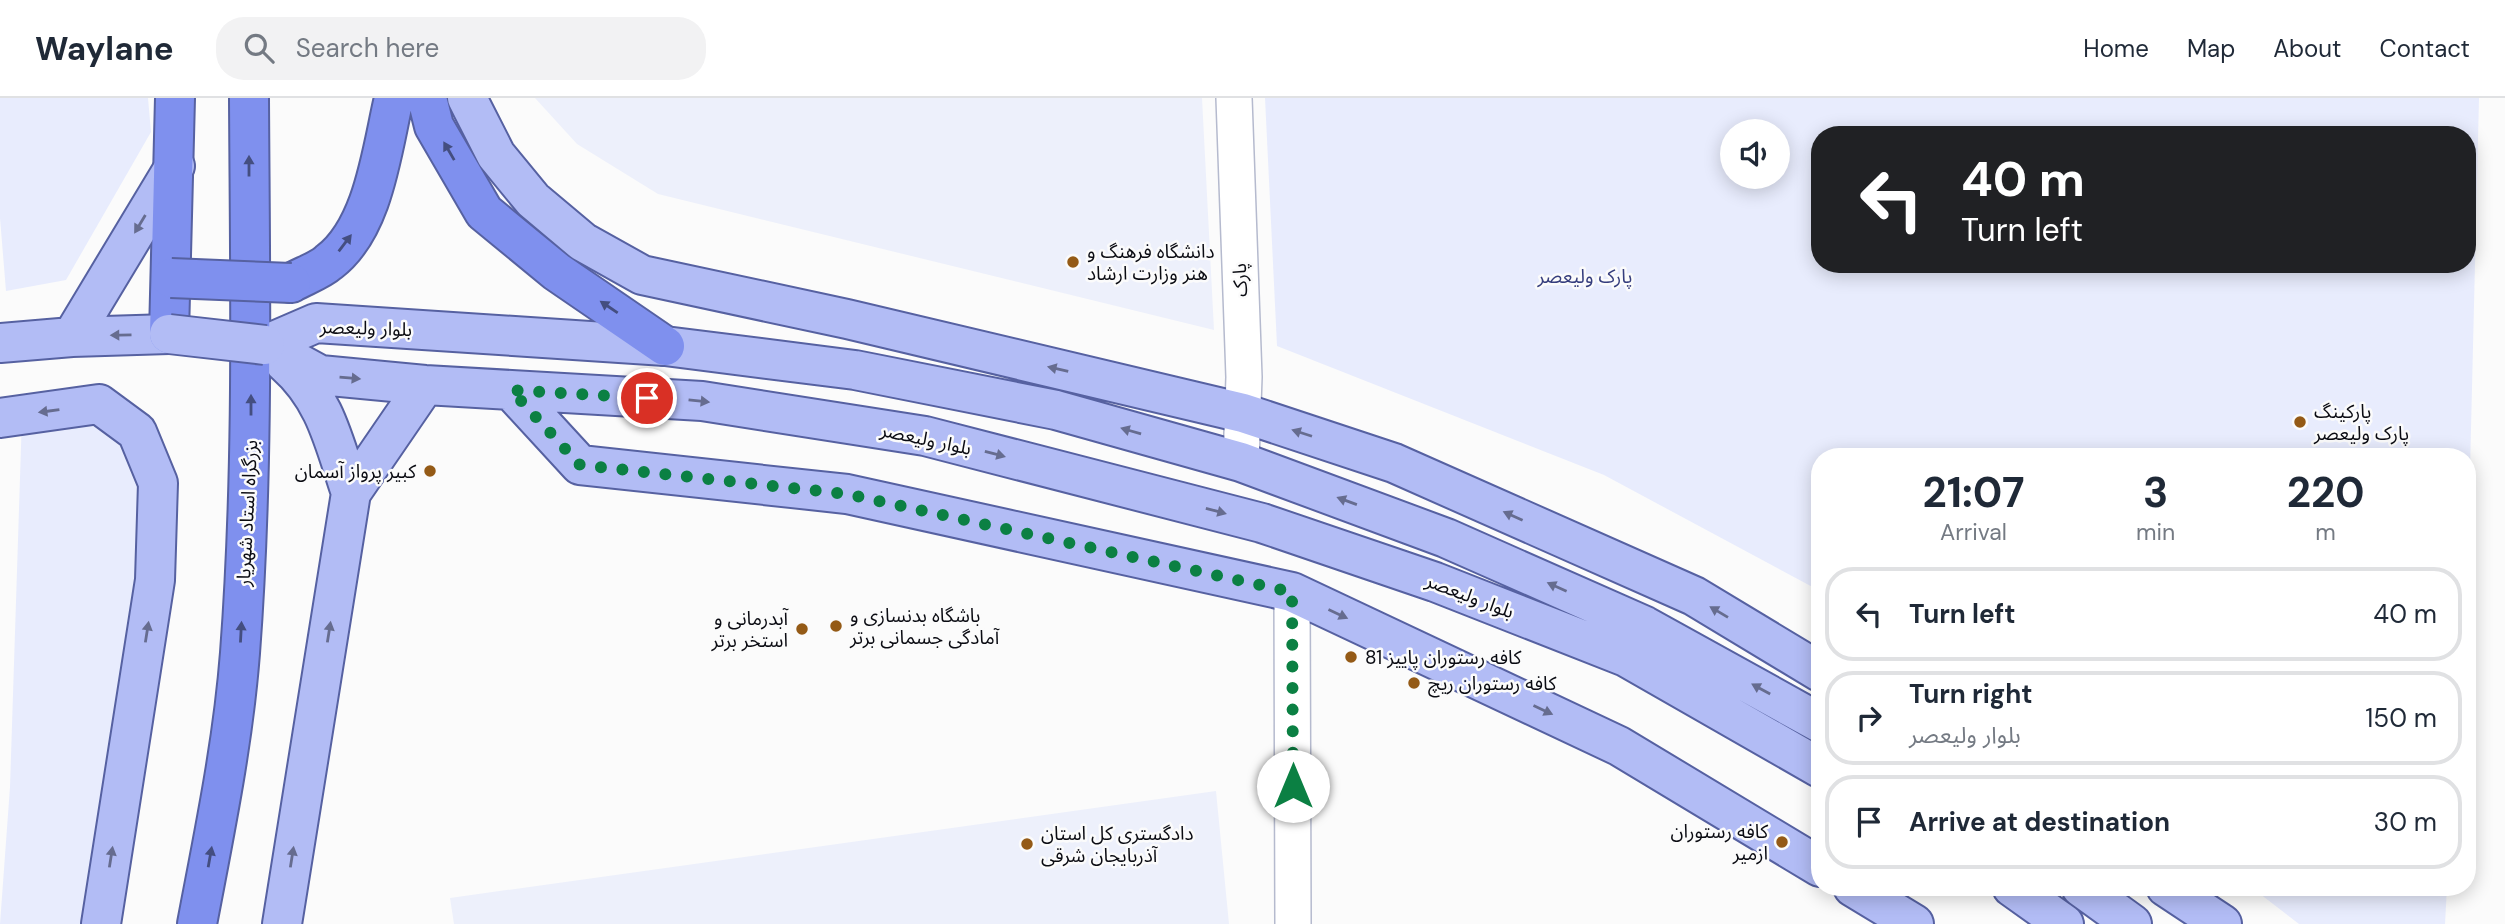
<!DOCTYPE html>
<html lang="en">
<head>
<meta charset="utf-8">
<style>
	body { margin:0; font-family:"DM Sans","Noto Sans Arabic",sans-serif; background:#f2f2f3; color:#1f2937; height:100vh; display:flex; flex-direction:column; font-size:26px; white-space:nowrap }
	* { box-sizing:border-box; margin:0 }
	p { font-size:23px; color:#747a83 }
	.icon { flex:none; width:38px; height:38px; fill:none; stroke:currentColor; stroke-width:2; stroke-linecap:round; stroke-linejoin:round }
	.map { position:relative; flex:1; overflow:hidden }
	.sheet { position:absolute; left:1811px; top:350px; width:665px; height:448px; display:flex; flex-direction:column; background:#fff; border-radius:28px; box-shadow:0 4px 18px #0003 }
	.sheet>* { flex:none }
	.top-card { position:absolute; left:1811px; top:28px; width:665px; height:147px; border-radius:28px; box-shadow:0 4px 18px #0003; background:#202124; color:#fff; overflow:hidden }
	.fabs { position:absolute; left:1720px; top:21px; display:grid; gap:14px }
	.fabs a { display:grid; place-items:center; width:70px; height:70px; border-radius:50%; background:#fff; box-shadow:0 4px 18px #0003; font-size:35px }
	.pin { position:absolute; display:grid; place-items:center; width:60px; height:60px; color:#fff; margin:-30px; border:4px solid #fff; border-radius:50%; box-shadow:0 2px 7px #0007 }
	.me { position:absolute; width:77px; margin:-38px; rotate:0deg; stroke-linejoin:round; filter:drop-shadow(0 0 5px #0008) }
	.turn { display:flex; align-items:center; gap:24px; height:147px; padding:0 35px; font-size:32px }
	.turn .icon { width:91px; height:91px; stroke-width:2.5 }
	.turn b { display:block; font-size:49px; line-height:60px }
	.eta { display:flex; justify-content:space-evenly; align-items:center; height:119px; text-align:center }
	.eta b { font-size:42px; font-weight:700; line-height:49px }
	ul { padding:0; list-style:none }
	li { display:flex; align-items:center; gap:21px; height:94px; margin:0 14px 10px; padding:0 21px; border:4px solid #e0e1e3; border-radius:28px }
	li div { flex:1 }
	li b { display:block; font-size:26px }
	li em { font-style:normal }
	header { display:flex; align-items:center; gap:42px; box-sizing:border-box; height:98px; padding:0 35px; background:#fff; border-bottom:2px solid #e0e1e3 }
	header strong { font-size:33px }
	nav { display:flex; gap:38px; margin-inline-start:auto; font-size:24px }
	.search { width:490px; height:63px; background:#f2f2f3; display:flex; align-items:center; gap:18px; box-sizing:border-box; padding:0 24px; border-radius:28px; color:#747a83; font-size:26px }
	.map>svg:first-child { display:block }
</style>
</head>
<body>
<header>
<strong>Waylane</strong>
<div class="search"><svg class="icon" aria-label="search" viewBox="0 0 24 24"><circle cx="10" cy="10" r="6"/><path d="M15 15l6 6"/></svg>Search here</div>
<nav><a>Home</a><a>Map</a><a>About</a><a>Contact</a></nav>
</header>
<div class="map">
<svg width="2505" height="826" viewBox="0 0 2505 826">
	<rect width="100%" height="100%" fill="#fbfbfb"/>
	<path fill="#edf0fb" d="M535,0H1202L1214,232L658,96L577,46Z
		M1216,693L1229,826H454L450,800Z"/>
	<path fill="#e8ecfd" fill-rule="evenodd" d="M0,0H148L151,34L66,182L6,193L0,120Z
		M1265,0H2479L2468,456V359H1820V493L1604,377L1277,248ZM1778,33V79H1732V33ZM1820,37H2468V166H1820Z
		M22,318L86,320L118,342L138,381L139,447L86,826H0L10,689Z
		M2251,789H2447L2445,826H2299Z"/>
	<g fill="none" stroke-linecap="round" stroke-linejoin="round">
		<defs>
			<path id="street" d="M1234,0L1244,279L1241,364
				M1292,494L1293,826"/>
			<path id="primary" d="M467,0L496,57L533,102L583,144L642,177L847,221L1243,315L1394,365L1694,498L1820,574
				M72,239L175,68
				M0,245L72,239L169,236
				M265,247L320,277L425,287L702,303L925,338L1262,425L1435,484L1626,559L1820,670
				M265,247L316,225L665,248L855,272L1056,312L1241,364L1446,440L1645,528L1820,625
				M285,265C326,301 334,345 351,395
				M511,292L580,367L847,396L1292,494L1619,648L1820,769
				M0,320L99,306L137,334L158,385L155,482L101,826
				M1853,789L1914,826
				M2012,789L2064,826
				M2081,789L2132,826
				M2166,789L2222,826
				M282,826L351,395L425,287"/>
			<path id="highway" d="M427,0L434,28L484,114L557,174L665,248
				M291,185C303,178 319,173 329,164C374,130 382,51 394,0
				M169,236L175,0
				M197,826C214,736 233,646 240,555C254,370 250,185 249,0"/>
		</defs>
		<use href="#street" stroke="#b5bace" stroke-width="38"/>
		<use href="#primary" stroke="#5661a1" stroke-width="42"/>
		<use href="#highway" stroke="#5661a1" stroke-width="42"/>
		<use href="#street" stroke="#fff" stroke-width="35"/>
		<use href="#primary" stroke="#b2bcf5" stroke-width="38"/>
		<use href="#highway" stroke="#7f90ee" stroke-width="38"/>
		<defs>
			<path id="primary-bridge" d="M169,236L265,247"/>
			<path id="highway-bridge" d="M171,180L291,185"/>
		</defs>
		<use href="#primary-bridge" stroke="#5661a1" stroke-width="42" stroke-linecap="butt"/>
		<use href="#highway-bridge" stroke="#5661a1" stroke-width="42" stroke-linecap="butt"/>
		<use href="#primary-bridge" stroke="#b2bcf5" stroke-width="38"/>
		<use href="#highway-bridge" stroke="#7f90ee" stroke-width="38"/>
	</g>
	<defs><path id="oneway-solid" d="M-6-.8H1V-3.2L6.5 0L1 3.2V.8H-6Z" transform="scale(1.75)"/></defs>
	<g fill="#444e80">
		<use href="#oneway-solid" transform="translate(449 53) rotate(-120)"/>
		<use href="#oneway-solid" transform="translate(249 68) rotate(-90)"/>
		<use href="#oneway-solid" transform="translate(345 145) rotate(-53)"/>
		<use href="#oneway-solid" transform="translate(609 209) rotate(-146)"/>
		<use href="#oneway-solid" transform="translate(251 307) rotate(-90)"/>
		<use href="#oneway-solid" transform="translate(241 534) rotate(-87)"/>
		<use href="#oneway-solid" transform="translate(210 759) rotate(-80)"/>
	</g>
	<g fill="#666c8f">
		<use href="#oneway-solid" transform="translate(140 126) rotate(121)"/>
		<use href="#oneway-solid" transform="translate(121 237) rotate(179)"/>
		<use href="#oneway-solid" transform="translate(1058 271) rotate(-167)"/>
		<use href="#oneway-solid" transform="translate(350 280) rotate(5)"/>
		<use href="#oneway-solid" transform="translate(699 303) rotate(6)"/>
		<use href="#oneway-solid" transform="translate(49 313) rotate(172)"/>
		<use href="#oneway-solid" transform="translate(1131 333) rotate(-164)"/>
		<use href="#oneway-solid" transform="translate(1302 335) rotate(-162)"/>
		<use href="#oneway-solid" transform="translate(995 356) rotate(15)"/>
		<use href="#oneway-solid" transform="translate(1347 403) rotate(-160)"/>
		<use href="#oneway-solid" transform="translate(1216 413) rotate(15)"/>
		<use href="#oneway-solid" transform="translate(1513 418) rotate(-156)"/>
		<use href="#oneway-solid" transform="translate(1557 489) rotate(-156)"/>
		<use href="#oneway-solid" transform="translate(1719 514) rotate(-149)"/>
		<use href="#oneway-solid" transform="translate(1338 516) rotate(25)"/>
		<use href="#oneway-solid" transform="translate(147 534) rotate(-81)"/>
		<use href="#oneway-solid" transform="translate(329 534) rotate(-81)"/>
		<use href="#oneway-solid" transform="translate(1761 591) rotate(-151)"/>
		<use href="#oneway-solid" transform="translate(1543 612) rotate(25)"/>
		<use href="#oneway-solid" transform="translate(111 759) rotate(-81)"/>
		<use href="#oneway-solid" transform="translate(292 759) rotate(-81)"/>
	</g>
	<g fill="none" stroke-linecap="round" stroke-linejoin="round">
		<path stroke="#0b8043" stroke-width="12" stroke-dasharray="0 21.6" d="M647,300L511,292L580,367L847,396L1292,494L1293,688"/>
	</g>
	<g fill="#945a16" stroke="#fbfbfb" stroke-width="2.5">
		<circle cx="1073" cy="164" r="7"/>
		<circle cx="2300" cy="324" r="7"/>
		<circle cx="430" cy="373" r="7"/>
		<circle cx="836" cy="528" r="7"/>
		<circle cx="802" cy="531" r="7"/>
		<circle cx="1351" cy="559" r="7"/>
		<circle cx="1414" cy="585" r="7"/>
		<circle cx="1782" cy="744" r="7"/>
		<circle cx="1027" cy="746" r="7"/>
	</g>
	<g text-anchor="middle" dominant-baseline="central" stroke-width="5" stroke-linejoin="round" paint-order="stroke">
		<g font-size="19" fill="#0a0b12" stroke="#fbfbfb" text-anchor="start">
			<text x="1087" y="153">دانشگاه فرهنگ و<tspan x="1087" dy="22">هنر وزارت ارشاد</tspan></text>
			<text x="2314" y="313">پارکینگ<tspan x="2314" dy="22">پارک ولیعصر</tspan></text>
			<text x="416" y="373" text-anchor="end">کبیر پرواز آسمان</text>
			<text x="850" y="517">باشگاه بدنسازی و<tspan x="850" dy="22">آمادگی جسمانی برتر</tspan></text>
			<text x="788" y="520" text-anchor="end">آبدرمانی و<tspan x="788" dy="22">استخر برتر</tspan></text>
			<text x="1365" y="559">کافه رستوران پاییز 81</text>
			<text x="1428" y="585">کافه رستوران ریچ</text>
			<text x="1768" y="733" text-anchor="end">کافه رستوران<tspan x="1768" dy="22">ازمیر</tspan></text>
			<text x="1041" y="735">دادگستری کل استان<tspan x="1041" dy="22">آذربایجان شرقی</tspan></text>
		</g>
		<g font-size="19" fill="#353d7d" stroke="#fbfbfb">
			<text x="1585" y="178">پارک ولیعصر</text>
		</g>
		<g font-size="19" fill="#0a0b12" stroke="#fbfbfb">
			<text transform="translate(1240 182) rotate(-92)">پارک</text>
			<text transform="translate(366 230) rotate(2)">بلوار ولیعصر</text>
			<text transform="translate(926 341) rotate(12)">بلوار ولیعصر</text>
			<text transform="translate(247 415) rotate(-87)">بزرگراه استاد شهریار</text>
			<text transform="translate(1470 498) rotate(21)">بلوار ولیعصر</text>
		</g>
	</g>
</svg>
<div class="fabs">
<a><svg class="icon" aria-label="sound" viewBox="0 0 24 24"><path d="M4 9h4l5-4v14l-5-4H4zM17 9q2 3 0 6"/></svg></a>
</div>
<div class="pin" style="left:647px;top:300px;background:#d93025"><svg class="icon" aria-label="arrive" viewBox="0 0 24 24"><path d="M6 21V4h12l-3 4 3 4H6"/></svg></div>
<svg class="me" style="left:1293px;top:688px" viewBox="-20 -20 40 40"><circle r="19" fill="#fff"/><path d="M0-13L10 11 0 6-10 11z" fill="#0b8043"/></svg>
<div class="top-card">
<div class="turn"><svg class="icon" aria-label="left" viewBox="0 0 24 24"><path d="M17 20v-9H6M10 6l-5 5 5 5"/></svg><div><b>40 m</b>Turn left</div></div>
</div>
<section class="sheet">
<div class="eta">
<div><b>21:07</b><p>Arrival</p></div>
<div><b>3</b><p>min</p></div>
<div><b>220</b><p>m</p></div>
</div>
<ul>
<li><svg class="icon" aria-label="left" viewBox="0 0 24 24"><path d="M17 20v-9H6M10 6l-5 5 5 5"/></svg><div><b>Turn left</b></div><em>40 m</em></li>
<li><svg class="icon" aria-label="right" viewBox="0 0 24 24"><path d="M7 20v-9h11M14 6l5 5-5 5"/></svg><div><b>Turn right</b><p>بلوار ولیعصر</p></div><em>150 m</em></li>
<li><svg class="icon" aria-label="arrive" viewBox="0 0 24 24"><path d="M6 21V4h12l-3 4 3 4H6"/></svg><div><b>Arrive at destination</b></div><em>30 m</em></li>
</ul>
</section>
</div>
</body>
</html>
